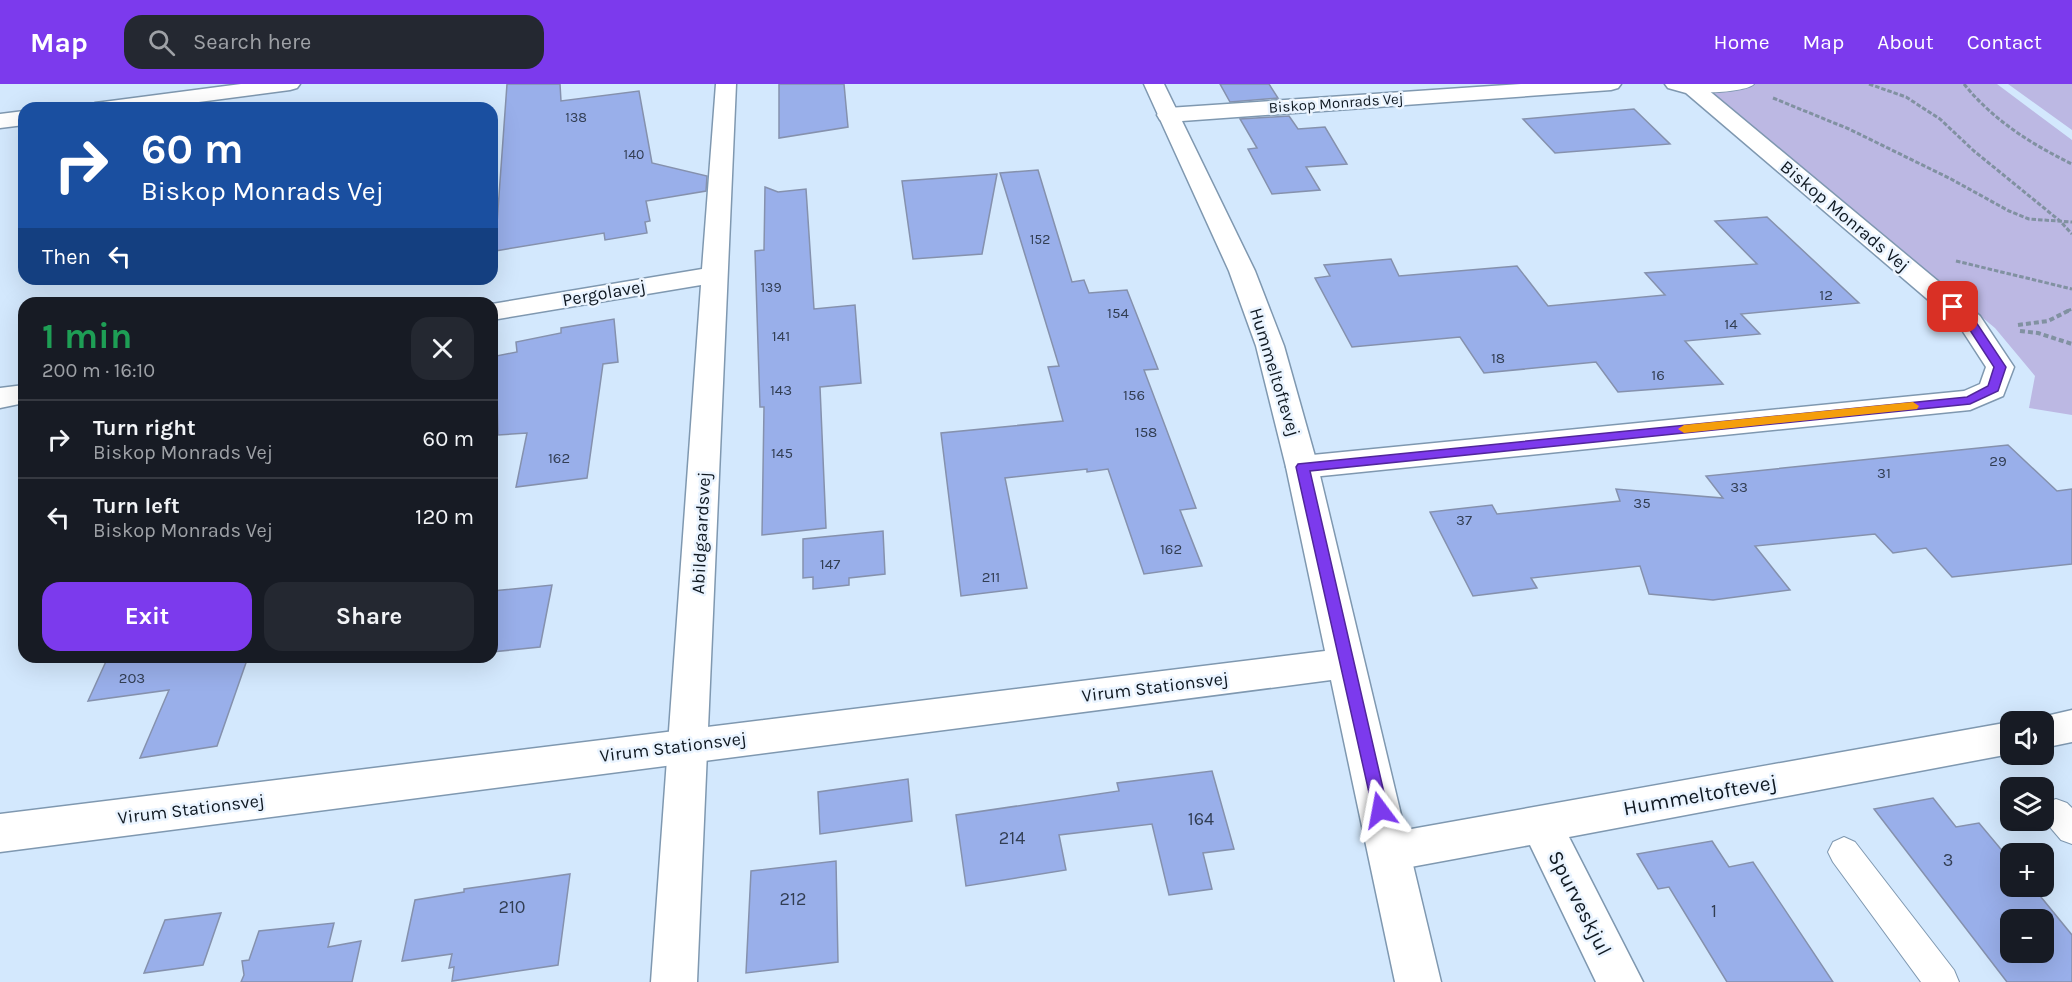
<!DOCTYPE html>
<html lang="en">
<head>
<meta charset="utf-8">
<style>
	body { margin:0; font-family:Karla,sans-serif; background:#242831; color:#f1f3f6; height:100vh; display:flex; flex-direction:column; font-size:22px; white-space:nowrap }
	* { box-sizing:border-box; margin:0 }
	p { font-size:20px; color:#9ea1a6 }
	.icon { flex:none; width:33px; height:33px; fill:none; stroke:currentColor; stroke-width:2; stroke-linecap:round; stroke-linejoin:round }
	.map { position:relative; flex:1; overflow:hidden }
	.details { position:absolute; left:18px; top:213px; width:480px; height:366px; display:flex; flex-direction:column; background:#171b24; border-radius:18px; box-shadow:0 6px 24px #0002 }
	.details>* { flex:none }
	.top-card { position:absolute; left:18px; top:18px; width:480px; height:183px; border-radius:18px; box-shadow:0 6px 24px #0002; background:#1a4fa0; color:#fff; overflow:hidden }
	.fabs { position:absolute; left:2000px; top:627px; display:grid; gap:12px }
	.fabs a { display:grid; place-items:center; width:54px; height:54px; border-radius:12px; background:#171b24; box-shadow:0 6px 24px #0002; font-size:30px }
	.pin { position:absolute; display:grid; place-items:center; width:51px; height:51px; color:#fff; margin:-26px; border-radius:12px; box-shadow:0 3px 9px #0006 }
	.me { position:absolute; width:66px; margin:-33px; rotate:347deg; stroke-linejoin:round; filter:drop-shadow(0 0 4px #0008) }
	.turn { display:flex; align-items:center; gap:21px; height:126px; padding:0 24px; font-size:27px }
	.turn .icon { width:78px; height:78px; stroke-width:2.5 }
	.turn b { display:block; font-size:42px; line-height:51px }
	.then { display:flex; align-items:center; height:57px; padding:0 24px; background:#0003; gap:12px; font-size:22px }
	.round { display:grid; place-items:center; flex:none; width:63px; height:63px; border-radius:18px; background:#242831 }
	.headline { display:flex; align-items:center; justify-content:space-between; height:102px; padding:0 24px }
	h1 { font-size:36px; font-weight:700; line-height:45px; color:#1e9e55 }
	.action { display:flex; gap:12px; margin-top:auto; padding:12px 24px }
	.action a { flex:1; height:69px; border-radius:18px; background:#7c3aed; color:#fff; font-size:24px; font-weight:700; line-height:69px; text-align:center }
	.action a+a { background:#242831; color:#f1f3f6 }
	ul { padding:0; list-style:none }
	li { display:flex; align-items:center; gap:18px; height:78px; padding:0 24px; border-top:2px solid #363941 }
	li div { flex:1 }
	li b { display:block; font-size:22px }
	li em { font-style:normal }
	header { display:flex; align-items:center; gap:36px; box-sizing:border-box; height:84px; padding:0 30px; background:#7c3aed; color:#fff }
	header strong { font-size:28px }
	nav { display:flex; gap:33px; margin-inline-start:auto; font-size:21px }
	.search { width:420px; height:54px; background:#242831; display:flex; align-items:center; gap:15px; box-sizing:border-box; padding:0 21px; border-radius:18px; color:#9ea1a6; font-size:22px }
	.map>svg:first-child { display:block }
</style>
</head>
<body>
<header>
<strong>Map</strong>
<div class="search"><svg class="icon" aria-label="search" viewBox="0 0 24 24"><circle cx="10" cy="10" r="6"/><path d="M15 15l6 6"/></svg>Search here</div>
<nav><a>Home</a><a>Map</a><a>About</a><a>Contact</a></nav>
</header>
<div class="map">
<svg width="2072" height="898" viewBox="0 0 2072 898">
	<rect width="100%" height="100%" fill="#d3e8fd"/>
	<path fill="#bcb8e3" d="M1699,0H1997L2072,56V331L2029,324L2035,292L1995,244Z
		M2008,0H2072V46Z"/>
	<path fill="#99afea" stroke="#8591ad" stroke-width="1.5" fill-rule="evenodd" d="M507,0H560L561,17L639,7L652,79L707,92L706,107L646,117L650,137L645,138L647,149L605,156L604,149L495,167Z
		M779,0H844L848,43L779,54Z
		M1220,0H1269L1278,14L1230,18Z
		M1634,25L1670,60L1555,69L1523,35Z
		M1289,32L1298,45L1325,43L1347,80L1306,83L1320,106L1272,110L1248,65L1257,64L1240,35Z
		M1038,86L1072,198L1084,196L1089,209L1127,206L1158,285L1144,286L1196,424L1180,426L1202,482L1144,490L1108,385L1087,388V385L1005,394L1027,504L961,512L941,349L1063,337L1048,283L1059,282L1000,89Z
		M997,90L982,170L913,175L902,97Z
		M765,103L778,108L806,105L814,225L855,221L861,299L820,303L826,444L762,451L764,323H760L755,167L764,166Z
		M1767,133L1859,219L1741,230L1760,250L1685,257L1723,300L1618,308L1596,278L1484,289L1460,253L1352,263L1315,194L1330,192L1324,181L1391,175L1399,192L1517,182L1548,222L1665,211L1645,189L1757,180L1715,137Z
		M614,235L618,278L603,280L587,394L516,403L527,349L498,351L496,272L517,268L516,258L561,249V244Z
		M2008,361L2057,407L2072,405V480L1952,493L1926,464L1893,469L1875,450L1755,462L1790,506L1713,516L1649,510L1640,482L1531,494L1537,504L1473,512L1430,428L1492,421L1497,430L1620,417L1616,405L1723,414L1706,392Z
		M883,447L885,490L849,494V501L813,505V493L803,494V455Z
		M552,501L540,563L492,568V507Z
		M108,573H248L217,662L140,674L169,606L88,617Z
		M1212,687L1234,765L1203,769L1212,805L1169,811L1152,740L1059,751L1066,786L966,802L956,731L1119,707L1117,699Z
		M908,695L912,737L820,750L818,708Z
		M1933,714L1956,743L1979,739L2010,776V802H2032L2072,851V898H2007L1874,725ZM2010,836H2043V868H2010Z
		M1712,757L1729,783L1753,778L1833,898H1727L1669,803L1658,805L1637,770Z
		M836,777L838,878L746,889L751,787Z
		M570,790L558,881L452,897L454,883L449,884L452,870L402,877L415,816L464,808V805Z
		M221,829L203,881L144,889L165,836Z
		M334,839L328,863L361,857L352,898H241L244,891L242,877L249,876L259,847Z"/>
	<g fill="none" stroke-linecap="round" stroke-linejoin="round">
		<defs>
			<path id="lane" d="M1754,0C1748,8 1691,12 1685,4L1689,0Z
				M2056,715L2067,719L2072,724V760L2061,756L2043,735L2045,719Z
				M1844,753L1855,758L1954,886L1959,898H1921L1833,778L1828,768L1833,758Z"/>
			<path id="street" d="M241,0H300L297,4L290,6L153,24H92L95,19L103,18Z
				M716,0H736L697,898H651L701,201L492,236V220L702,185Z
				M1521,0H1621L1618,4L1611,6L1168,38L1160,36L1157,31L1160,26L1168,24Z
				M1665,0H1701L1980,232L2014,283L2003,312L1970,326L1302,394L1291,391L1286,383L1291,375L1302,372L1964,307L1980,300L1986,283L1960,243L1686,9L1668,4Z
				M24,27V41L0,44V30Z
				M24,301V319L0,324V304Z
				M2072,626V658L2043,664V638L2029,636Z
				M2010,638V670L1569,753L1643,898H1596L1530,761L1389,787L1374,782L1368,768L1374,754L1389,749Z"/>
			<path id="secondary" d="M1144,0H1164L1255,187L1284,262L1318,383L1441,898H1395L1331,596L0,768V730L1325,567L1286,383L1256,262L1229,187Z"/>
		</defs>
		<use href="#lane" stroke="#7f98b0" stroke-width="2"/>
		<use href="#street" stroke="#7f98b0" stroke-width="3"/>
		<use href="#secondary" stroke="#7f98b0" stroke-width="3"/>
		<path stroke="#8191a1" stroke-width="3" stroke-dasharray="4.5 2" stroke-linecap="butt" d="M1869,0L1906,13L1940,35L1974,67L2060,137L2072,150
			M1964,0C1993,36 2031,60 2072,80
			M1773,14L1849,45L1951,95L2009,127L2029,135L2072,138
			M1956,177L2072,205
			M2067,227L2072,225"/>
		<path stroke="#8191a1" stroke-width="4" stroke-dasharray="5 3" stroke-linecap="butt" d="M2018,241L2048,237L2070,226
			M2020,247L2038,249L2072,260"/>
		<use href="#lane" fill="#fff" fill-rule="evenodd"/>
		<use href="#street" fill="#fff" fill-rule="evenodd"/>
		<use href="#secondary" fill="#fff" fill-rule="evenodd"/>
	</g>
	<path fill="#7c3aed" stroke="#51269a" stroke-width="1.5" d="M1953,220L1974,235L2006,283L1998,307L1970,320L1310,387L1388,726L1386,731L1380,733L1374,731L1296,383L1298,380L1967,313L1988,302L1994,283L1966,240L1947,223Z"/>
	<path fill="#f59e0b" d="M1913,318L1919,322L1917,325L1684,349L1678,345L1684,341Z"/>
	<g text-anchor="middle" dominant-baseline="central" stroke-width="5" stroke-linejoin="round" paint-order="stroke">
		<g font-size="14" fill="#323e53">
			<text x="576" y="33">138</text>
			<text x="634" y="70">140</text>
			<text x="1040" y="155">152</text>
			<text x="771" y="203">139</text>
		</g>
		<g font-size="15" fill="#0f1821" stroke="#eaf4ff">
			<text transform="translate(1336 19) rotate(-4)">Biskop Monrads Vej</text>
		</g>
		<g font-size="15" fill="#323e53">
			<text x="1826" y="211">12</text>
			<text x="1118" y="229">154</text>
			<text x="1731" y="240">14</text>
			<text x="781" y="252">141</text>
			<text x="1498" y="274">18</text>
			<text x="1658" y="291">16</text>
			<text x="781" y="306">143</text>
			<text x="1134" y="311">156</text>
			<text x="1146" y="348">158</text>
			<text x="782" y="369">145</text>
			<text x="559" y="374">162</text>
			<text x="1998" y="377">29</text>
			<text x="1884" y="389">31</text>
			<text x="1739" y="403">33</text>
			<text x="1642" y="419">35</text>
			<text x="1464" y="436">37</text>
			<text x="1171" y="465">162</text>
			<text x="830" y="480">147</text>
			<text x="991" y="493">211</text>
			<text x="132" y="594">203</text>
		</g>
		<g font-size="18" fill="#0f1821" stroke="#eaf4ff">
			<text transform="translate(1845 132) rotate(40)">Biskop Monrads Vej</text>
			<text transform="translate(604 209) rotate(-10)">Pergolavej</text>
			<text transform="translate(1275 288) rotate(73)">Hummeltoftevej</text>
			<text transform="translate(701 449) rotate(-87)">Abildgaardsvej</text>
			<text transform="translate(1155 603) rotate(-7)">Virum Stationsvej</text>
			<text transform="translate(673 663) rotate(-7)">Virum Stationsvej</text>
			<text transform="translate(191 725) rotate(-7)">Virum Stationsvej</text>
		</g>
		<g font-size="18" fill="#323e53">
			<text x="1201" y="735">164</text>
			<text x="1012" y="754">214</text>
			<text x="1948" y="776">3</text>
			<text x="793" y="815">212</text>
			<text x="512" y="823">210</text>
			<text x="1714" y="827">1</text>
		</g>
		<g font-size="21" fill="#0f1821" stroke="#eaf4ff">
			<text transform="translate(1700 711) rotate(-10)">Hummeltoftevej</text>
			<text transform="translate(1580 819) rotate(63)">Spurveskjul</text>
		</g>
	</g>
</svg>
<div class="fabs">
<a><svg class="icon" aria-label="sound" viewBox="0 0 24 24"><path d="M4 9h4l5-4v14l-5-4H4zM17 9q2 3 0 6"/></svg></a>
<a><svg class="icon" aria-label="layers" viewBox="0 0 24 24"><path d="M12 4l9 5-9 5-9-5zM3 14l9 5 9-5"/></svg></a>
<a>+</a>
<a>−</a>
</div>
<div class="pin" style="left:1953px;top:223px;background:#d93025"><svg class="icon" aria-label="arrive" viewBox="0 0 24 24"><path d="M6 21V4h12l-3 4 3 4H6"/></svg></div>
<svg class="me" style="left:1380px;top:726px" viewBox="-20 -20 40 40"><path d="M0-17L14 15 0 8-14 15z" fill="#7c3aed" stroke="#fff" stroke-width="4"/></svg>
<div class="top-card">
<div class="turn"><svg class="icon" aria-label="right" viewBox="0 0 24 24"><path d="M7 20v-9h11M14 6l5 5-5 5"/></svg><div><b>60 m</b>Biskop Monrads Vej</div></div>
<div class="then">Then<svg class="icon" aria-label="left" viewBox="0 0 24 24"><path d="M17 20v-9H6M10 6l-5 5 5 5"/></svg></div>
</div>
<section class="details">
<div class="headline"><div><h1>1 min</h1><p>200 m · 16:10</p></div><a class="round"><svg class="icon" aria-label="close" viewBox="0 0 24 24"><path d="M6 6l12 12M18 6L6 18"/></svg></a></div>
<ul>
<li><svg class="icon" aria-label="right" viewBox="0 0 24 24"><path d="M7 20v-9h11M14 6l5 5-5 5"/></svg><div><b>Turn right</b><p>Biskop Monrads Vej</p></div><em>60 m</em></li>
<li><svg class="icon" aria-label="left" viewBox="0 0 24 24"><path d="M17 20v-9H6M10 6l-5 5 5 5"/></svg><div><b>Turn left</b><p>Biskop Monrads Vej</p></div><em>120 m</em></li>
</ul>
<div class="action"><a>Exit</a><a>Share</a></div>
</section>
</div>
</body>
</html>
